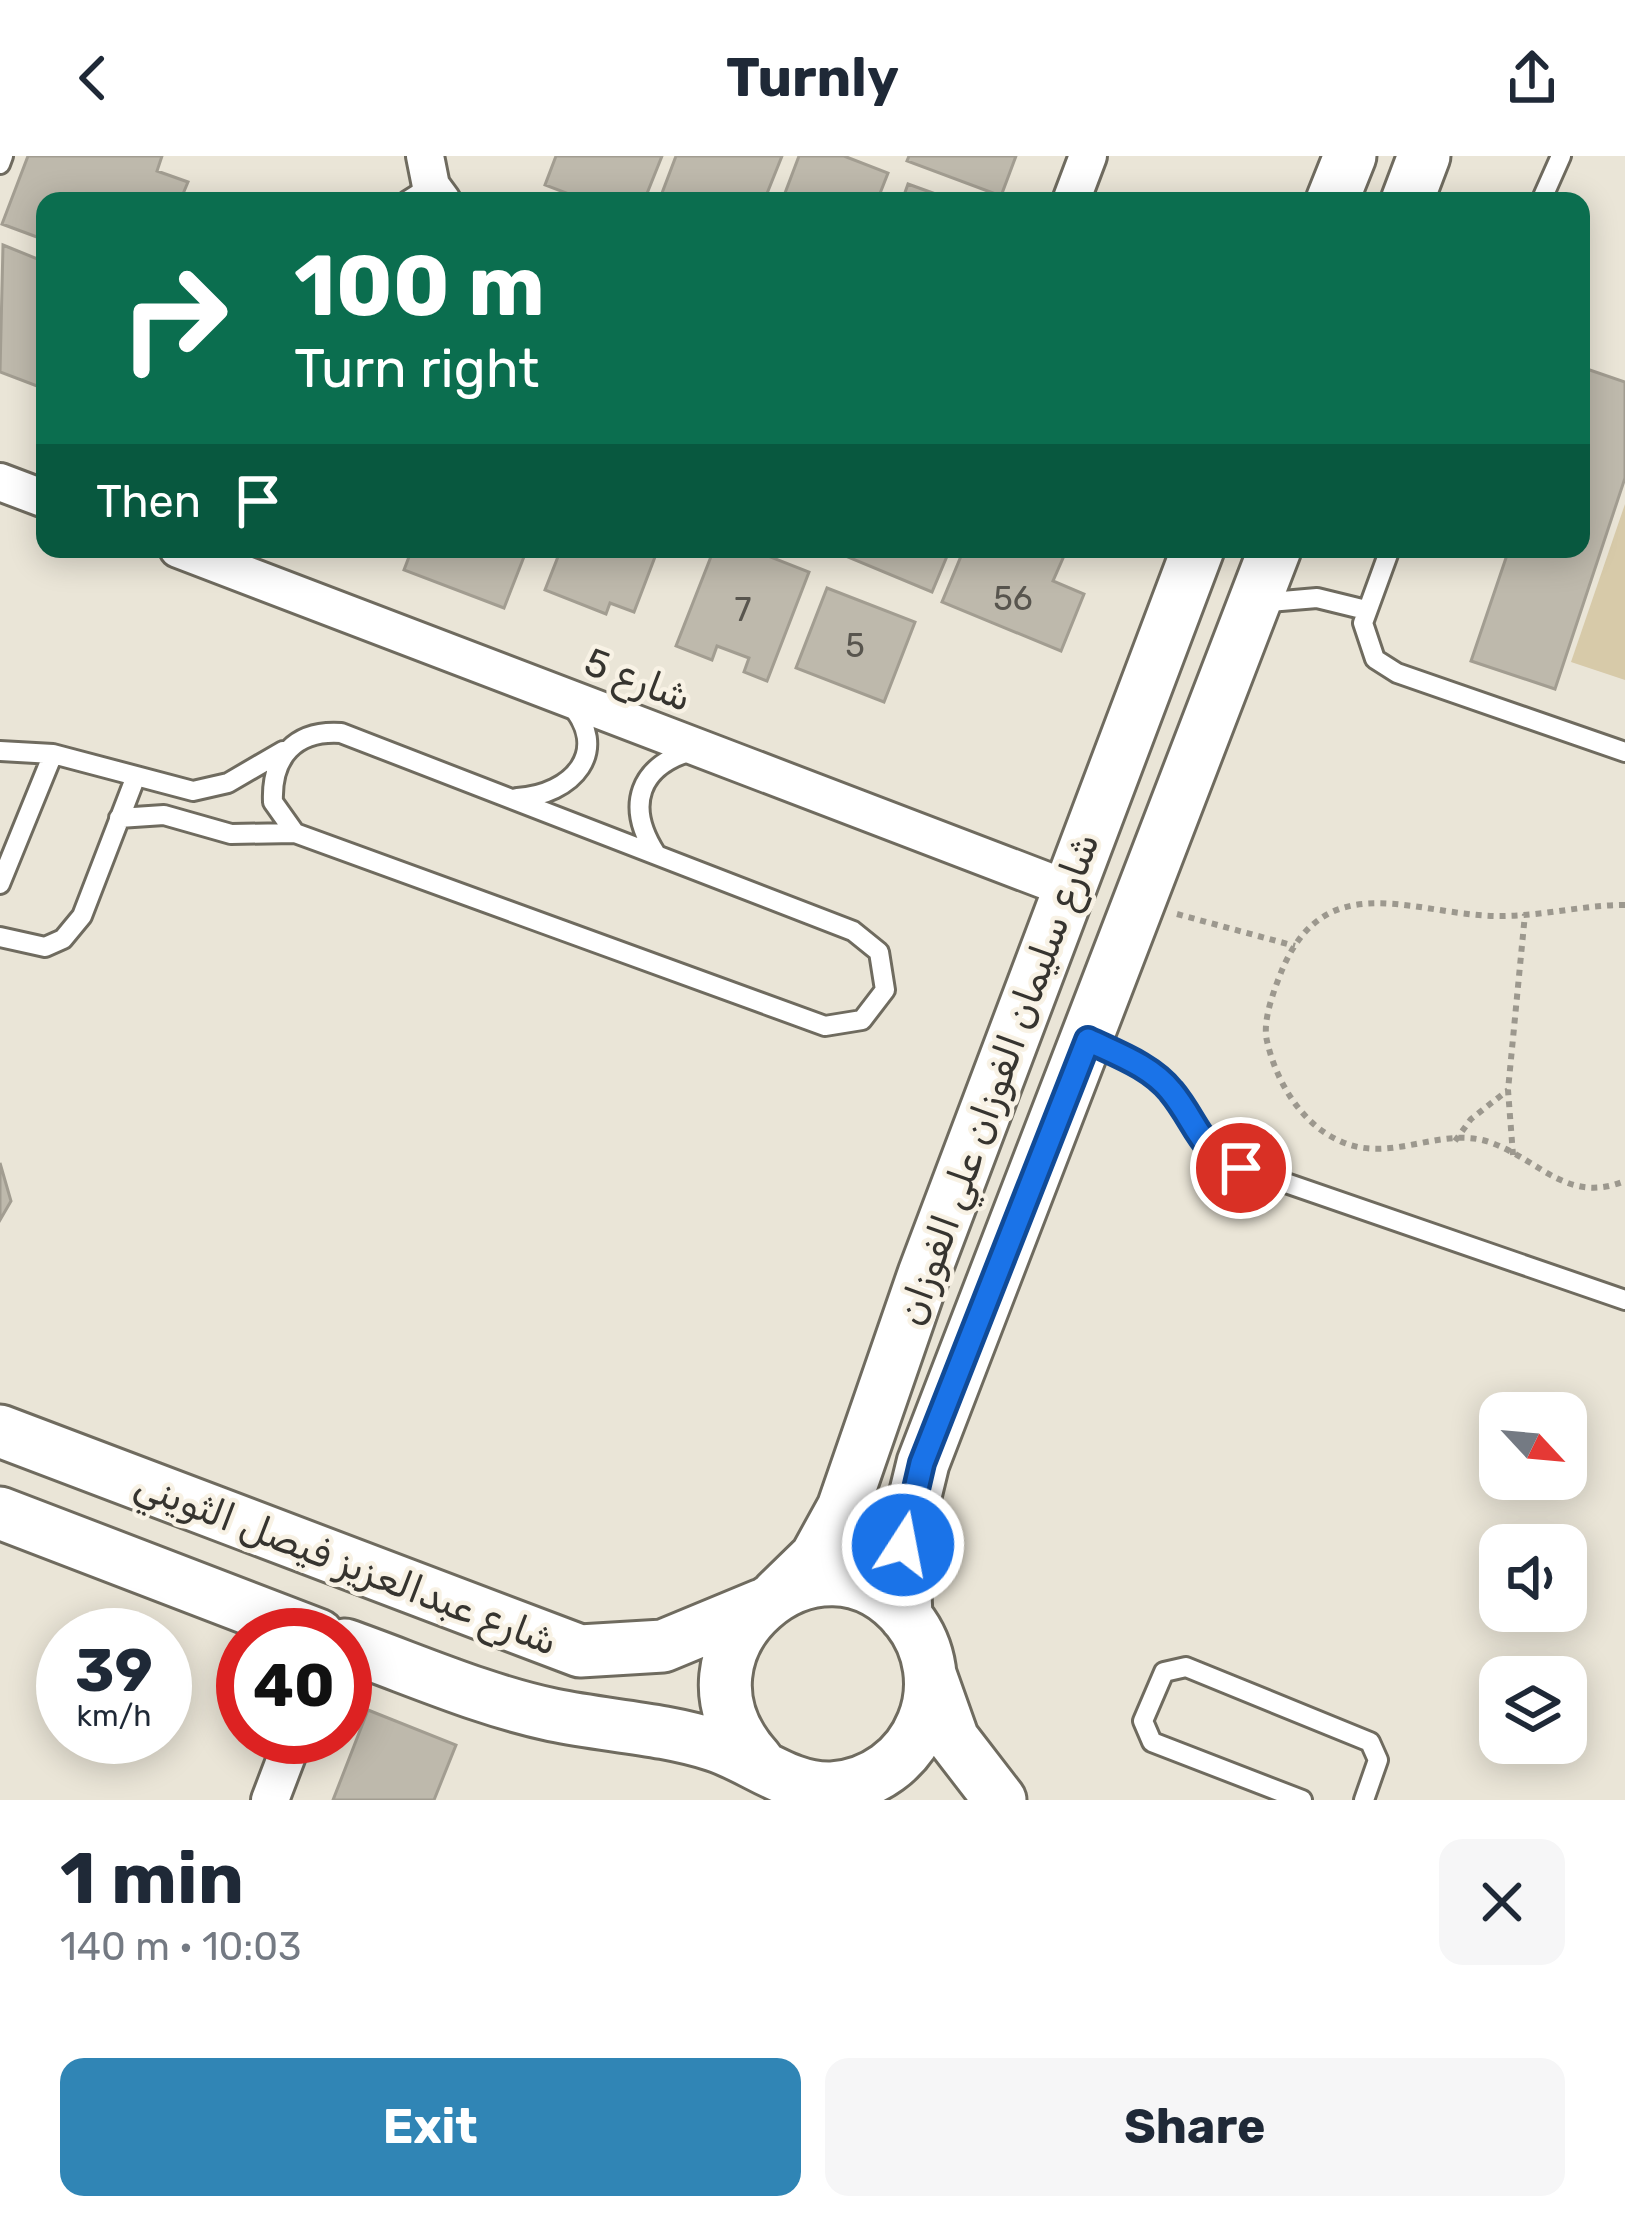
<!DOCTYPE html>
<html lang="en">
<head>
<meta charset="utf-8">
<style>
	body { margin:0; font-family:Rubik,Cairo,sans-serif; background:#f6f6f7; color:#1f2937; height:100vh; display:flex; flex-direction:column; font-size:45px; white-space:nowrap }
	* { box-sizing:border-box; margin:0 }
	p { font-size:39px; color:#747a83 }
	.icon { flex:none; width:66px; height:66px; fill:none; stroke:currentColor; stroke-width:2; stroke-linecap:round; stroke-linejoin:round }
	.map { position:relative; height:1644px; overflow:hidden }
	.sheet { display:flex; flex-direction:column; background:#fff; flex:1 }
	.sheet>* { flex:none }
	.hud { position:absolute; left:36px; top:36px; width:1554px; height:366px; border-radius:24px; box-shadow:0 6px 30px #0003; background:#0b6e4f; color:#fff; overflow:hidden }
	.needle { width:78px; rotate:116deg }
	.fabs { position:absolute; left:1479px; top:1236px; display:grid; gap:24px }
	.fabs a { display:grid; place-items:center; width:108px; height:108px; border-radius:24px; background:#fff; box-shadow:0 6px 30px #0003; font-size:60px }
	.speed { position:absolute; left:36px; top:1452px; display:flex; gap:24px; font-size:60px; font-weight:700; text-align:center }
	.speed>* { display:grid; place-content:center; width:156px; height:156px; border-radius:50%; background:#fff; box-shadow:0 6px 30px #0003; line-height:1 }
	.speed small { font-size:30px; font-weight:400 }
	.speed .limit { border:18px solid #d22; background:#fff; color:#111 }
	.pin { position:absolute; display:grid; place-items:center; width:102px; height:102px; color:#fff; margin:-51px; border:6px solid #fff; border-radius:50%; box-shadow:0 3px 12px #0007 }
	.me { position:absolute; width:132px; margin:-66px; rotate:11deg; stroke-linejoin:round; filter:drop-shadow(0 0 9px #0008) }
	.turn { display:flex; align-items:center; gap:42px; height:252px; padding:0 60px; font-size:54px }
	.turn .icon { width:156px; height:156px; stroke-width:2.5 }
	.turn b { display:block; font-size:84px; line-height:102px }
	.then { display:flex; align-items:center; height:114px; padding:0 60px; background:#0003; gap:24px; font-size:45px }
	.round { display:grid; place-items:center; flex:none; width:126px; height:126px; border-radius:24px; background:#f6f6f7 }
	.summary { display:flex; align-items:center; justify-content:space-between; height:204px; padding:0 60px }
	h1 { font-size:72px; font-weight:700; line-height:90px }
	.primary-button { display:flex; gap:24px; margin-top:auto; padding:24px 60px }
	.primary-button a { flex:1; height:138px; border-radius:24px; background:#3085b5; color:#fff; font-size:48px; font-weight:700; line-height:138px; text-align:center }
	.primary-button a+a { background:#f6f6f7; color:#1f2937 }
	header { display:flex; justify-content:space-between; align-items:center; height:156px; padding:0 60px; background:#fff; font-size:54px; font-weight:700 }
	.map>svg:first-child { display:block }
</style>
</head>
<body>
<header><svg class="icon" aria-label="back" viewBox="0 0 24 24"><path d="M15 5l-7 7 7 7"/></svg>Turnly<svg class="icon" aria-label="share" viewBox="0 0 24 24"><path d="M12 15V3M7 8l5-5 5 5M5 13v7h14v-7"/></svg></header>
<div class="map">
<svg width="1625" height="1644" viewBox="0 0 1625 1644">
	<rect width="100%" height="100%" fill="#eae5d7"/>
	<path fill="#d7caa9" d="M1625,348V524L1571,506Z"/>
	<path fill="#beb9ac" stroke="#a29d91" stroke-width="3" d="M28,0H162L157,15L188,26L180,45H45V84L2,68Z
		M556,0H662L644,45H587L545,29Z
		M676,0H782L764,45H659Z
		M799,0H844L888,17L877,45H782Z
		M909,0H1016L1001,40L907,5Z
		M908,28L955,45H902Z
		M3,89L45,106V233L0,216Z
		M1581,211L1625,226V322L1555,533L1471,505L1509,393H1581Z
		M412,393H527L504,452L404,414Z
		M561,393H658L634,456L610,447L606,458L545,434Z
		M714,393H750L809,416L767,525L744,516L749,502L717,490L712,504L676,490Z
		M845,393H950L932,436L843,399Z
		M964,393H1067L1053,425L1084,438L1061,495L942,446Z
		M827,432L915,466L884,546L796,512Z
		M0,1007L11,1045L0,1064Z
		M368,1554L456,1589L434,1644H333Z"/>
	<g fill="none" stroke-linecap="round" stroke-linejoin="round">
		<defs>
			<path id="lane" d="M0,8L3,0
				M407,45L431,30
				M1541,45L1561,0
				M1390,393L1363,467L1375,503L1397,517L1625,596
				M1259,447L1317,442L1366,454
				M0,595L53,598L193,635L228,627L283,595
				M517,642C572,639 613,595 568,546
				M119,662L164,659L231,678L295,677L825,870L862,864L885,834L879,796L853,775L341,577C295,574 271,601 273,646L295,677
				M656,698C625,650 638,609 695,594
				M0,728L53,598
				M0,781L45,791L63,783L82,760L136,620
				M1088,884C1116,898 1147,910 1169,933C1192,957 1195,983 1225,1006L1625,1144
				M1302,1644L1152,1586L1143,1565L1164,1516L1186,1511L1370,1586L1378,1604L1364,1644"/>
			<path id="street" d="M425,0L431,30L442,45
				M1071,45L1088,0
				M0,326L45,343
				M178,393L1068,733
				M270,1644L294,1581"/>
			<path id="secondary" d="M1332,45L1350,0
				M1407,45L1424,0
				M0,1275L580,1495L663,1490L762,1449
				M0,1357L318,1479
				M777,1439L816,1401L843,1352L924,1118L1198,393
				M906,1461L903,1389L923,1307L1275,393
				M345,1489C413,1513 482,1544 553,1559C606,1570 661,1572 714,1589C754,1602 789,1634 832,1632C873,1629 908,1604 923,1566C937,1532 931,1492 908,1463C821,1355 656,1493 757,1604
				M931,1521L953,1583L1000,1644"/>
		</defs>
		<use href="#lane" stroke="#6f6b5f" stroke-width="24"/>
		<use href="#street" stroke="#6f6b5f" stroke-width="42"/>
		<use href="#secondary" stroke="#6f6b5f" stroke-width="57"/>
		<path stroke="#9c988e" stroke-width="6" stroke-dasharray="6 6" stroke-linecap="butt" d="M1625,749C1585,749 1546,759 1507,760C1421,763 1328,705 1282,814C1274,834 1262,865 1267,885C1276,925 1301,968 1340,985C1391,1009 1442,968 1492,987C1542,1006 1568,1048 1625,1025
			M1177,758L1295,790
			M1455,985L1471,963L1508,934
			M1513,999L1508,934L1525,758"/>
		<use href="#lane" stroke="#fff" stroke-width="18"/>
		<use href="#street" stroke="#fff" stroke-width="36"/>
		<use href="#secondary" stroke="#fff" stroke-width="51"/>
	</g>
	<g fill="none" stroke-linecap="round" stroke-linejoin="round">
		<defs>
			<path id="route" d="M903,1389L922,1307L1088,884C1117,898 1151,910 1171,935C1197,966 1200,997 1241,1012"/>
		</defs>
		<use href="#route" stroke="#114b97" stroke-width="30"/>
		<use href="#route" stroke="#1a73e8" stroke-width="21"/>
	</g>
	<g text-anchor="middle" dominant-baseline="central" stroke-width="9" stroke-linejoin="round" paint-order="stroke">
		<g font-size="33" fill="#58554e">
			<text x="1013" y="442">56</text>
			<text x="743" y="453">7</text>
			<text x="855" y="489">5</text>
		</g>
		<g font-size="39" fill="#36342f" stroke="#f8f2e5">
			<text transform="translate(638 524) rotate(21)">شارع 5</text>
			<text transform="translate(998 923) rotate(-70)">شارع سليمان الفوزان علي الفوزان</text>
			<text transform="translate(346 1407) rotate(21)">شارع عبدالعزيز فيصل الثويني</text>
		</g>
	</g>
</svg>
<div class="fabs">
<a><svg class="needle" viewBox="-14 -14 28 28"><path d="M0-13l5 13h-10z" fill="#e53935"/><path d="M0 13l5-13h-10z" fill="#747a83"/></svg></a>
<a><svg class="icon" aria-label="sound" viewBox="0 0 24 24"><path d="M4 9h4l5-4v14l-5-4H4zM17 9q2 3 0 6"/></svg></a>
<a><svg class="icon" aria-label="layers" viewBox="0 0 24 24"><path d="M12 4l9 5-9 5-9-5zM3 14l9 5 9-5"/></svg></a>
</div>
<div class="speed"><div>39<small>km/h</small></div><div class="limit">40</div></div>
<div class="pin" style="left:1241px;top:1012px;background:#d93025"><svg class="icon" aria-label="arrive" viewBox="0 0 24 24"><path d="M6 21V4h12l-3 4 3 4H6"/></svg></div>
<svg class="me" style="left:903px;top:1389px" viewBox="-20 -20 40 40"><circle r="17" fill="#1a73e8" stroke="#fff" stroke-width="3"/><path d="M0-11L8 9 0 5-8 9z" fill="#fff"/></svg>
<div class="hud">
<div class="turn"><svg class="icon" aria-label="right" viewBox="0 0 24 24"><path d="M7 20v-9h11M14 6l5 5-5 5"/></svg><div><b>100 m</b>Turn right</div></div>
<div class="then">Then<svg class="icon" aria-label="arrive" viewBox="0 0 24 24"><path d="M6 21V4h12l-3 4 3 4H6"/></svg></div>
</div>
</div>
<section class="sheet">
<div class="summary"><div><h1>1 min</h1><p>140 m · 10:03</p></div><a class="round"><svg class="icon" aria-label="close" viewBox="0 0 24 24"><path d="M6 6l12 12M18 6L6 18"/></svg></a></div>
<div class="primary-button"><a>Exit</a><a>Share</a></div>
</section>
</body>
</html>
